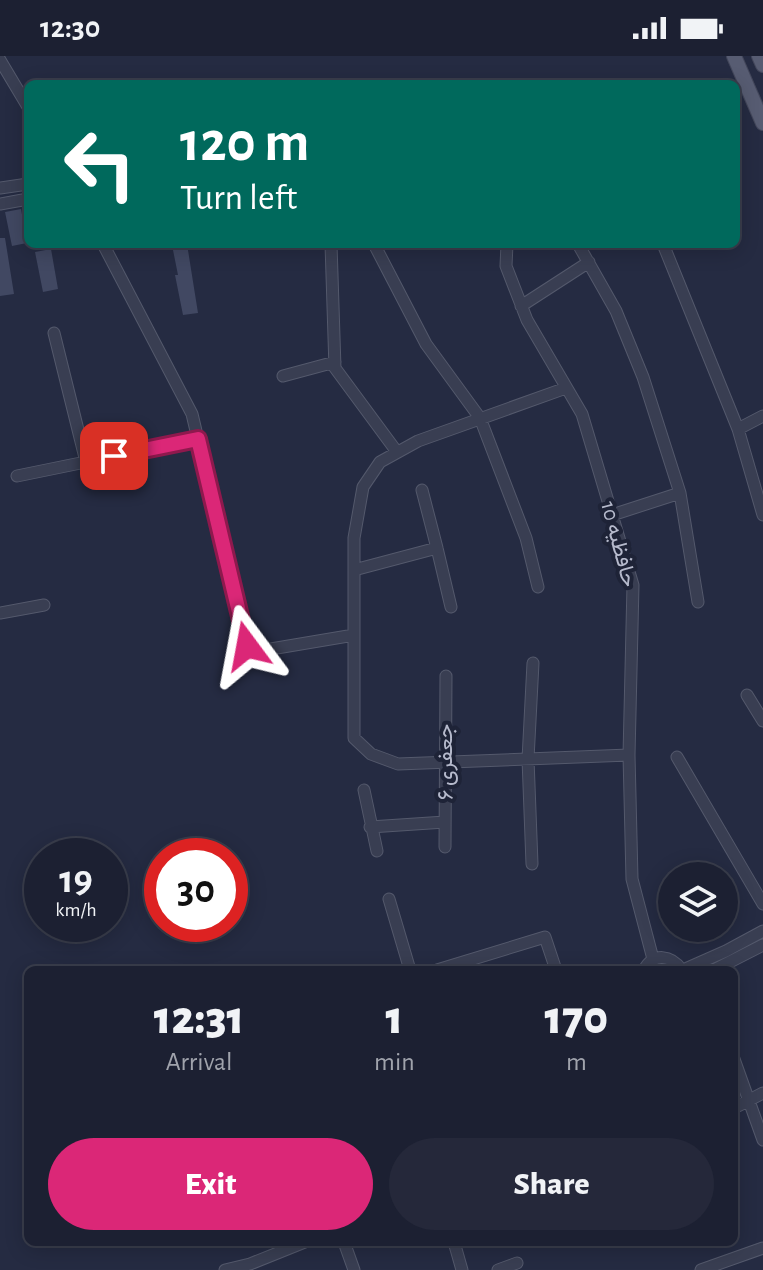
<!DOCTYPE html>
<html lang="en">
<head>
<meta charset="utf-8">
<style>
	body { margin:0; font-family:"Alegreya Sans",Vazirmatn,sans-serif; background:#25283a; color:#f1f3f6; height:100vh; display:flex; flex-direction:column; font-size:30px; white-space:nowrap }
	* { box-sizing:border-box; margin:0 }
	p { font-size:26px; color:#a0a3ac }
	.icon { flex:none; width:44px; height:44px; fill:none; stroke:currentColor; stroke-width:2; stroke-linecap:round; stroke-linejoin:round }
	.map { position:relative; flex:1; overflow:hidden }
	.panel { position:absolute; left:24px; top:910px; width:714px; height:280px; display:flex; flex-direction:column; background:#1c2032; border-radius:12px; box-shadow:0 4px 20px #0003,0 0 0 2px #3a3e4d }
	.panel>* { flex:none }
	.top-card { position:absolute; left:24px; top:24px; width:716px; height:168px; border-radius:12px; box-shadow:0 4px 20px #0003,0 0 0 2px #3a3e4d; background:#00695c; color:#fff; overflow:hidden }
	.controls { position:absolute; left:658px; top:806px; display:grid; gap:16px }
	.controls a { display:grid; place-items:center; width:80px; height:80px; border-radius:50%; background:#1c2032; box-shadow:0 4px 20px #0003,0 0 0 2px #3a3e4d; font-size:40px }
	.speed { position:absolute; left:24px; top:782px; display:flex; gap:16px; font-size:40px; font-weight:700; text-align:center }
	.speed>* { display:grid; place-content:center; width:104px; height:104px; border-radius:50%; background:#1c2032; box-shadow:0 4px 20px #0003,0 0 0 2px #3a3e4d; line-height:1 }
	.speed small { font-size:20px; font-weight:400 }
	.speed .limit { border:12px solid #d22; background:#fff; color:#111 }
	.pin { position:absolute; display:grid; place-items:center; width:68px; height:68px; color:#fff; margin:-34px; border-radius:16px; box-shadow:0 4px 12px #0006 }
	.me { position:absolute; width:88px; margin:-44px; rotate:347deg; stroke-linejoin:round; filter:drop-shadow(0 0 6px #0008) }
	.turn { display:flex; align-items:center; gap:28px; height:168px; padding:0 24px; font-size:36px }
	.turn .icon { width:104px; height:104px; stroke-width:2.5 }
	.turn b { display:block; font-size:56px; line-height:68px }
	.eta { display:flex; justify-content:space-evenly; align-items:center; height:136px; text-align:center }
	.eta b { font-size:48px; font-weight:800; line-height:56px }
	.button { display:flex; gap:16px; margin-top:auto; padding:16px 24px }
	.button a { flex:1; height:92px; border-radius:48px; background:#db2777; color:#fff; font-size:32px; font-weight:800; line-height:92px; text-align:center }
	.button a+a { background:#25283a; color:#f1f3f6 }
	.status { display:flex; justify-content:space-between; align-items:center; height:56px; padding:0 40px; background:#1c2032; direction:ltr }
	.status svg { height:22px; fill:currentColor }
	.map>svg:first-child { display:block }
</style>
</head>
<body>
<div class="status"><b>12:30</b><svg viewBox="0 0 49 12"><path d="M0 12V9h3v3zM5 12V6h3v6zM10 12V3h3v9zM15 12V0h3v12zM26 1h20v11H26zM47 4h2v5h-2z"/></svg></div>
<div class="map">
<svg width="763" height="1214" viewBox="0 0 763 1214">
	<rect width="100%" height="100%" fill="#252b42"/>
	<path fill="#414862" d="M21,153L27,187L12,190L5,156Z
		M0,182H5L14,238L0,240Z
		M174,188H187L198,257L183,259L175,219H178L172,189Z
		M51,193L58,233L43,236L35,196Z"/>
	<g fill="none" stroke-linecap="round" stroke-linejoin="round">
		<defs>
			<path id="minor" d="M0,4L28,51
				M0,132L28,128
				M0,148L28,143
				M103,188L192,358L247,590L259,595L354,579
				M331,188L335,312L397,396
				M374,188L426,288L480,362L526,482L538,531
				M507,188L506,210L527,264L582,358L633,529L629,699L632,823L653,903
				M578,188L616,255L643,321L680,437L698,546
				M663,188L738,373L763,459
				M521,250L589,206
				M54,277L86,406
				M283,320L335,306
				M566,332L418,385L380,406L363,431L354,482V682L371,698L398,708L629,699
				M738,373L763,360
				M17,420L198,383
				M422,434L437,492
				M612,459L680,437
				M354,514L437,492L451,551
				M0,557L44,549
				M747,639L763,665
				M677,701L763,848
				M364,734L377,795
				M370,771L445,766
				M445,791L446,620
				M532,808L528,703L533,607
				M389,843L410,914
				M437,914L545,881L556,914
				M644,914C654,896 671,899 682,914
				M683,914L726,895L763,875
				M714,914L763,889
				M734,1003L763,1084
				M734,1052L763,1037
				M344,1186L354,1214
				M454,1186L462,1214
				M225,1214L250,1208L305,1186
				M498,1214L517,1207
				M701,1214L763,1192"/>
			<path id="major" d="M734,0L763,67
				M759,0L763,9"/>
		</defs>
		<use href="#minor" stroke="#54596c" stroke-width="13"/>
		<use href="#major" stroke="#43475b" stroke-width="16"/>
		<use href="#minor" stroke="#393e52" stroke-width="11"/>
		<use href="#major" stroke="#575c72" stroke-width="14"/>
	</g>
	<g fill="none" stroke-linecap="round" stroke-linejoin="round">
		<defs>
			<path id="route" d="M114,400L198,383L247,590"/>
		</defs>
		<use href="#route" stroke="#8e194d" stroke-width="20"/>
		<use href="#route" stroke="#db2777" stroke-width="14"/>
	</g>
	<g text-anchor="middle" dominant-baseline="central" stroke-width="8" stroke-linejoin="round" paint-order="stroke">
		<g font-size="22" fill="#b6bacc" stroke="#1e2337">
			<text transform="translate(619 488) rotate(75)">حافظیه 10</text>
			<text transform="translate(445 706) rotate(-90)">جعفری ۶</text>
		</g>
	</g>
</svg>
<div class="controls">
<a><svg class="icon" aria-label="layers" viewBox="0 0 24 24"><path d="M12 4l9 5-9 5-9-5zM3 14l9 5 9-5"/></svg></a>
</div>
<div class="speed"><div>19<small>km/h</small></div><div class="limit">30</div></div>
<div class="pin" style="left:114px;top:400px;background:#d93025"><svg class="icon" aria-label="arrive" viewBox="0 0 24 24"><path d="M6 21V4h12l-3 4 3 4H6"/></svg></div>
<svg class="me" style="left:247px;top:590px" viewBox="-20 -20 40 40"><path d="M0-17L14 15 0 8-14 15z" fill="#db2777" stroke="#fff" stroke-width="4"/></svg>
<div class="top-card">
<div class="turn"><svg class="icon" aria-label="left" viewBox="0 0 24 24"><path d="M17 20v-9H6M10 6l-5 5 5 5"/></svg><div><b>120 m</b>Turn left</div></div>
</div>
<section class="panel">
<div class="eta">
<div><b>12:31</b><p>Arrival</p></div>
<div><b>1</b><p>min</p></div>
<div><b>170</b><p>m</p></div>
</div>
<div class="button"><a>Exit</a><a>Share</a></div>
</section>
</div>
</body>
</html>
